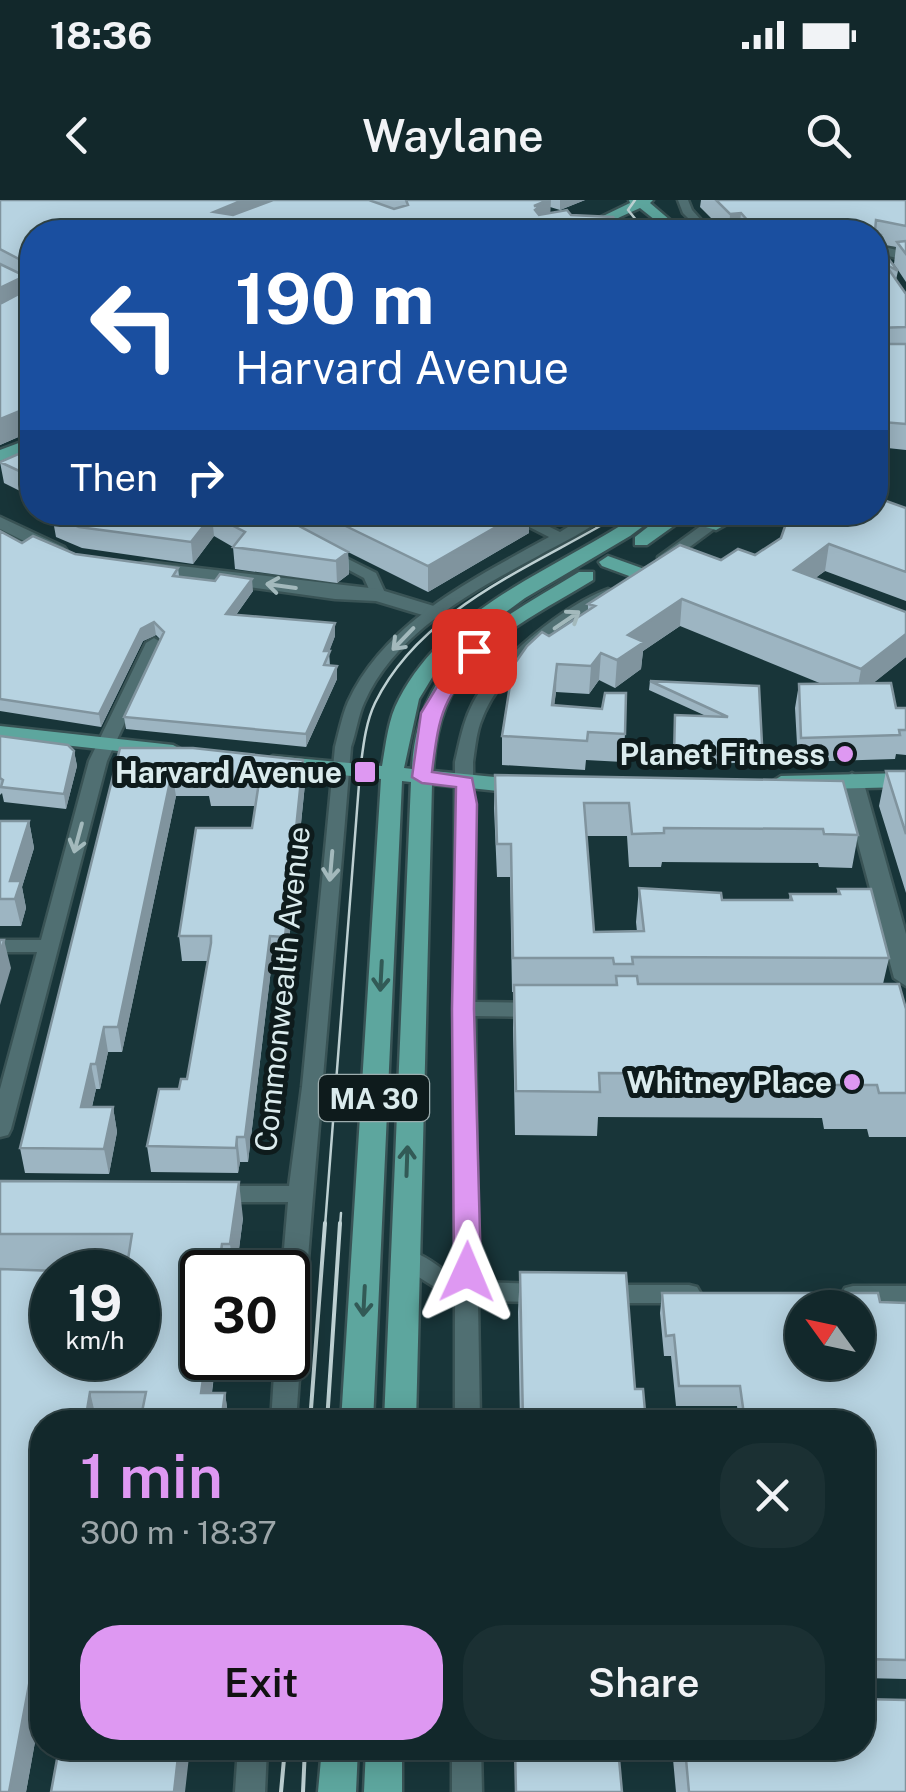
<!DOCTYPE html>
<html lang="en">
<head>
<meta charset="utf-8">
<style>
	body { margin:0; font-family:"Public Sans",sans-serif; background:#1b3033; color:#f1f3f6; height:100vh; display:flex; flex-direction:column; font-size:38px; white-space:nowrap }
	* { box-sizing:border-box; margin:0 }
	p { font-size:32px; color:#9ca6a9 }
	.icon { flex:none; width:55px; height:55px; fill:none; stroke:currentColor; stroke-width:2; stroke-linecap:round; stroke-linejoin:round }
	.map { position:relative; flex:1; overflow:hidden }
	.drawer { position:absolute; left:30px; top:1210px; width:845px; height:350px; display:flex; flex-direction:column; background:#12282b; border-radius:40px; box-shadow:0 5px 25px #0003,0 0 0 2px #314447 }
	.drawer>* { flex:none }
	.hud { position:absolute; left:20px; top:20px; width:868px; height:305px; border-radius:40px; box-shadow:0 5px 25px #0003,0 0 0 2px #314447; background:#1a4fa0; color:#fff; overflow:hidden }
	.needle { width:65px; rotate:303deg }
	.controls { position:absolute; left:785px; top:1090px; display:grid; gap:20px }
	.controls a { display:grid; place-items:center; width:90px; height:90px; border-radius:50%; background:#12282b; box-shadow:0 5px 25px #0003,0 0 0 2px #314447; font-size:50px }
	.speed { position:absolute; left:30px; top:1050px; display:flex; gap:20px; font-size:50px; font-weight:700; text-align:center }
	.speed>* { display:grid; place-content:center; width:130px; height:130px; border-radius:50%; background:#12282b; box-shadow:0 5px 25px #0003,0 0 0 2px #314447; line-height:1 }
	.speed small { font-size:25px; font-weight:400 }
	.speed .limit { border:5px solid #111; border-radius:15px; background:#fff; color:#111 }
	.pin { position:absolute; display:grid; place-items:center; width:85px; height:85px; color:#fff; margin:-42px; border-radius:20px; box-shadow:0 5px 15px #0006 }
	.me { position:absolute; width:110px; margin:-55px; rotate:1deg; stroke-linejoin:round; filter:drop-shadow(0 0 8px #0008) }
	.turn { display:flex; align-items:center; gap:35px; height:210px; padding:0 50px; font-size:45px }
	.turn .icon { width:130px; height:130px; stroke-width:2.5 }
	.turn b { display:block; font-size:70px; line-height:85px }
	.then { display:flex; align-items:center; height:95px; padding:0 50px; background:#0003; gap:20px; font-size:38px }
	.round { display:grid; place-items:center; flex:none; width:105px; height:105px; border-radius:40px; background:#1b3033 }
	.headline { display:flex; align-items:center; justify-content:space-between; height:170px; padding:0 50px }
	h1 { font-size:60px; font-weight:600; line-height:75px; color:#de98f2 }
	.cta { display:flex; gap:20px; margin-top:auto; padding:20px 50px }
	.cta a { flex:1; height:115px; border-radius:40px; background:#de98f2; color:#111; font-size:40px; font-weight:600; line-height:115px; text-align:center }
	.cta a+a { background:#1b3033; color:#f1f3f6 }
	.status { display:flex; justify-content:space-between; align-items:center; height:70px; padding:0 50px; background:#12282b; direction:ltr }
	.status svg { height:28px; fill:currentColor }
	header { display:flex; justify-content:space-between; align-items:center; height:130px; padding:0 50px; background:#12282b; font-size:45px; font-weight:600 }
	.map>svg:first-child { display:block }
</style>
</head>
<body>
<div class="status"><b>18:36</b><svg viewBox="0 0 49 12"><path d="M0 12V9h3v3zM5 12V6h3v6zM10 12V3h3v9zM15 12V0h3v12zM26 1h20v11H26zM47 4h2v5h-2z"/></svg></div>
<header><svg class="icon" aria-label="back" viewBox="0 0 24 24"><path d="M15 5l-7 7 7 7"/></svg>Waylane<svg class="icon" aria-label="search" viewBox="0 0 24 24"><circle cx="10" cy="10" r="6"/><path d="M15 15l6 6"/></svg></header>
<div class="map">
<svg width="906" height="1592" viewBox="0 0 906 1592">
	<rect width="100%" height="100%" fill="#183539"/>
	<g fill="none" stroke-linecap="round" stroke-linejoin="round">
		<defs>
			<path id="street" d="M678,0H688L692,10L712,32H702L683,13Z
				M609,15H617L631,32H621Z
				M242,312H261L298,334L286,337Z
				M500,312H519L560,332L592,312H610C589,331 562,342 538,356C473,391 395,432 364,503C358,516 356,533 351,547C333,773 311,996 296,1222H271L275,1158H288V1072H282L288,1002H213L205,1000L202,994L205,988L213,986H289L302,887L335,547C339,532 342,516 348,502C385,421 475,378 549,337Z
				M720,312H737L668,363H658V357Z
				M326,348L376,373L386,395L383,398H373L364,378L321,355V349Z
				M608,389L613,391V397C562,429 501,463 480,524C476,536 475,549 473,562L475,802L541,803L551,810L541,817L475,816L478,1082L544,1084L552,1086L556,1093L552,1100L544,1102L478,1101L480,1222H455V1100L398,1064L394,1058L398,1052C417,1046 438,1067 455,1078V562C460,541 463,522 473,503C495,461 564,405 608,389Z
				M154,438L162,443L107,561L11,929L8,935L0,937V889L37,752H0V740H41L89,561L146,443Z
				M603,1085H689L697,1087L701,1094L697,1101L689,1103H603L595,1101L591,1094L595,1087Z
				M853,1086H906V1104L845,1102L841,1095L845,1088Z
				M238,1548H267L265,1592H235Z
				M452,1548H481L482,1592H452Z"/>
			<path id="secondary" d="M875,45L906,52V60L875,53Z
				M0,317L64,347L67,351L58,356L52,355L0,329Z
				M146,362L378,389L506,428L509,432L499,438L376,401L335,399L139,372V364Z
				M852,573L863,580L906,734V786L894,778L841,580Z"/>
			<path id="primary" d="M629,0H653L650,3L684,32H670L640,8L587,32H570L630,3Z
				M32,238V249L0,261V250Z
				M642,312H662L630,336L525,398L461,445L436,471L419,499L404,568L412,569C418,458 494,424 579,372H593V380C507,432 438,459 433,571L526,580L537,587L526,594L432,584L416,1222H384L411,582L402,581L373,1222H341L381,579L273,568L262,562L273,556L382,566C386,544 388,519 399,499C448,405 559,368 642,312Z
				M667,312H695L725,325L716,330L682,320L647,345H635V337Z
				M608,356L647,370L649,374L640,380L602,366L599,362Z
				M0,526L173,545L184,551L173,557L0,538Z
				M906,573V587L781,590L770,583L781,576Z
				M322,1548H358L356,1592H318Z
				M366,1548H402V1592H364Z"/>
		</defs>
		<use href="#street" stroke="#395355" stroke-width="5"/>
		<use href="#secondary" stroke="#395355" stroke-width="5"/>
		<use href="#primary" stroke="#395355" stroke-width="5"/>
		<use href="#street" fill="#506f72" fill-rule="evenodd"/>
		<use href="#secondary" fill="#506f72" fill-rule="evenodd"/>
		<use href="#primary" fill="#5da69e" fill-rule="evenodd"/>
		<path stroke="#bdd0d2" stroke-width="2.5" d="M635,0L628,10L646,32
			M325,1026L360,571C363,549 365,524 375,503C422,406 538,365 624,312
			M340,1026L341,1013"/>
		<path stroke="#bdd0d2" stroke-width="4" d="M310,1222L325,1023
			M327,1222L340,1023
			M281,1592L285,1548
			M303,1592L305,1548"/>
	</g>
	<path fill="#9db5c2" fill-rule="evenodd" d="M0,0H585L560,10L550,7V13L571,15L32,32V231L0,245Z
		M701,0H906V82L894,64L896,47L880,44L879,46L898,71L896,80L906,94V250L878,247L875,259V32H725L700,7Z
		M32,248V309L30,296L4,283L0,262Z
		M906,308V401L825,371L815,378L906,457L873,483L896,508H906V555L896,554L895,559L798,562L795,508L799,484H822L680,426L643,451L641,469L615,488L599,480L589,494L556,492L554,505L625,534L623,562L586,560L585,570L502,565V536L549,436L588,411V404L721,360L755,355L781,338L786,324L755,312H875Z
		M33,312H246L267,322L301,327V316L293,312H557L545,320L529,313V333L428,392L348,352L349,374L337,383L235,369L233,347L214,336L193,364L82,348L56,337L54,326L34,317Z
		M0,331L22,343L75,354L178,368L179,376L253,391L236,415L335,436L329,451L330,466L337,479L306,547L126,529L124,517L160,439L156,435L143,441L101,527L0,511Z
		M650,481L759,486L762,544L761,553L754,562L673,566L675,515L706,516L649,490Z
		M0,536L74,551L77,566L66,609L4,602L2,593L0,595Z
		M120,548L303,560L305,584L287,761H272L248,962H240L238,973L151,972L147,946L187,879L208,761H182L179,736L252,628L255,606H211L209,596H176L122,852H108L100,889H96L92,907H113L117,932L109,974L25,973L20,948Z
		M886,571H906V693L879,606Z
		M495,575L858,635L852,668L819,667L818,663L662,662L661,667H629L627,636H586L594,732H637L636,722L639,688L722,700H789L790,694H837L838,689L889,758L883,784L906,809V937H869L867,929H824L822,918L598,917L597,936L515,935L513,828L514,792H512L510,677H497L494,608Z
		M0,621H29L34,648L22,687L26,708L21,726H0Z
		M0,981L243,1018L236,1072H202V1158H216L212,1193H225L229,1222H42V1503L26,1592H0ZM17,1070H126L138,1158L52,1072Z
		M520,1072L635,1189L646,1222H520L518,1112Z
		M662,1093L906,1103V1479L862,1478V1222H739L737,1206H676L671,1156H664L660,1113Z
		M672,1548H862L906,1592H676Z"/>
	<path fill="#80949e" d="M243,0H296L215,32L214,12Z
		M548,0H551L550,20L539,24L534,6Z
		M560,0H585L560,10Z
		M741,13L739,32H729L730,14Z
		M25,76L29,98L0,112V88Z
		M32,206V231L0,245V219Z
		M883,222L878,247L875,259V247Z
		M522,312H529V333L428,392V366Z
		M545,312H557L545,320Z
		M212,315L214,336L193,364L191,342Z
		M829,344L825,371L790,397L794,370Z
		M348,352L349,374L337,383L336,361Z
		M252,379L253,391L228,426L226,414Z
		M682,399L680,426L643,451L641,469L615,488L617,460L628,435Z
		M154,422L156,435L143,441L101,527L99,514L141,429Z
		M335,423V436L325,463L324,451Z
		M906,434V457L856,497L861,469Z
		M601,453L599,480L589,494L591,466Z
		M557,464L556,492L551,533L552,505Z
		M337,466V479L306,547V534Z
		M762,544L761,553L754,562L755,553Z
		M74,551L77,566L66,609L64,594Z
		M303,560L305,584L287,761L285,737Z
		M172,572L176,596L122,852L118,827Z
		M29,621L34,648L22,687L26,708L21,726L10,681Z
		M270,736L272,761L248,962L245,937Z
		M4,740L11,768L0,805V754Z
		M104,827L108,852L100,889L96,864Z
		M91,864L96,889L86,932L81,907Z
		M113,907L117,932L109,974L104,949Z
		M237,937L240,962L238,973L236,948Z
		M239,982L243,1018L236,1072H234L230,1044Z
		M222,1044L226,1072H218Z
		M206,1158H216L208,1222L201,1193Z
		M90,1192L97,1222H85Z
		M225,1193L229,1222H221Z
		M42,1415V1503L26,1592H9Z
		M179,1548H190L185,1592H174Z"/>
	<path fill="#b7d3e1" stroke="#80949e" stroke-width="2.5" fill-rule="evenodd" d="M0,0H243L214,12L233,15L273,0H369L394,9L408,5L406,0H548L534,6H540L535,10L539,15L567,10L571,15L613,17L625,32H32V206L0,219V104L30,88L32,66L0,49Z
		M716,0H906V26L876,20L875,31L881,35L877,44L898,71L885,64L906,94V127L876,128L875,140V32H758L741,13L730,14Z
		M906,41V54L897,42Z
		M0,64L25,76L0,88Z
		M875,140L879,144H906V224L883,222L875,247Z
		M32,248V277L0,262Z
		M875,297L906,308V372L829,344L794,370L906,412V434L861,469L682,399L628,435L644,442L617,460L601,453L591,466L557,464L552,505L602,509L605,493H626L625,534L588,532L587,541L502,536L513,466L527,446L542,432L549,436L595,406L588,404L680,345L721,360L738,349L755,355L781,338L790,312H875Z
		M57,312H246L267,322L280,316L348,352L336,361L233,347L245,332L212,315L191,342L79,327L52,315Z
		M317,312H522L428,366Z
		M0,331L22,343L33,336L75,354L178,368L173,376L215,381L220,374L252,379L226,414L335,423L324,451H330L324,465L337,466L306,534L124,517L164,432L154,422L141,429L99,514L0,499Z
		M650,481L759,486L762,544L755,553L674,557L675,515L728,517Z
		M891,483L896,508H906V530H899L900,535L801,538L799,484Z
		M0,536L68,545L74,551L64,594L1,587L3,580L0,578Z
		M120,548H193L303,560L285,737L270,736L245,937H237L236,948L147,946L159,889H179L181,879H187L211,743V736H179L196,628H252L259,582H208L206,572H172L118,827H104L96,864H91L81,907H113L104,949L20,948Z
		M886,571H906V634Z
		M495,575L843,581L858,635L824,634L823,629L664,628V633L632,634L629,603H584L594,732L644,731L639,688L721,693L722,700H792L790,694H840L838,689H871L889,758L632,757L633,764H614L613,758H513L511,644H497Z
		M0,621H29L10,681H21L15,699H0Z
		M0,740H4L0,754Z
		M616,776H637L638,784H899L906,809V893H879L877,885H833L830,874L599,873L600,892L516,891L514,785H617Z
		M0,981L239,982L230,1044H222L218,1072H202V1158H206L201,1193H225L221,1222H140L146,1192H90L85,1222H42V1415L9,1592H0V1069L57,1071V1072H52V1158H138V1072H126L132,1034H0Z
		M520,1072L626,1073L635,1189H643L646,1222H523Z
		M662,1093H878L880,1102L906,1103V1460L862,1459V1222H745L740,1186H679L674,1135L666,1136ZM802,1108H858V1162H802Z
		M862,1499L906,1500V1592H689L685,1548H862Z
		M59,1548H179L174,1592H51Z
		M515,1548H618L622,1592H516Z"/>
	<defs><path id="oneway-shaft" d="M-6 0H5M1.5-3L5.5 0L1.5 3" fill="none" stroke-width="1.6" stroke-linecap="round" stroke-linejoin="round" transform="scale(2.5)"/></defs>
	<g stroke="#a3b9bc">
		<use href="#oneway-shaft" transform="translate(281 386) rotate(-172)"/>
		<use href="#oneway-shaft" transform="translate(567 420) rotate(-34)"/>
		<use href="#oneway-shaft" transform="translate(403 439) rotate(134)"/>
		<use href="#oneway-shaft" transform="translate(78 638) rotate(105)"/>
		<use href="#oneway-shaft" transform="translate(331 666) rotate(95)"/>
	</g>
	<g stroke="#325a56">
		<use href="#oneway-shaft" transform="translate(381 776) rotate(93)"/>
		<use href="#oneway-shaft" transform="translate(407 961) rotate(-88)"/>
		<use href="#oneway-shaft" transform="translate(364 1101) rotate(93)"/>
	</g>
	<path fill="#de98f2" stroke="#90639d" stroke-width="2.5" d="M474,446L483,451C443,502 440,507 432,572L472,578L477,604L474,809L481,1072L477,1079L467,1082L458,1079L454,1072L452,809L456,587L422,583L412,577L421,513L449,467Z"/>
	<g fill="#de98f2" stroke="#0e1b1c" stroke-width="4">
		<circle cx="845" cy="554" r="10"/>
		<rect x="353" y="560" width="24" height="24" rx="5"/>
		<circle cx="852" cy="882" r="10"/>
	</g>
	<g text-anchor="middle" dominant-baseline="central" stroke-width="10" stroke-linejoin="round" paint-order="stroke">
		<rect fill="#0e1b1c" stroke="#9dadae" stroke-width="2.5" x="319" y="875" width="110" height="46" rx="8"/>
		<g font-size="28" font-weight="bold" fill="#daebed">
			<text x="374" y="898">MA 30</text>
		</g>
		<g font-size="30" font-weight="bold" fill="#daebed" stroke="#0e1b1c" text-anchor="end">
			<text x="825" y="554">Planet Fitness</text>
			<text x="342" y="572">Harvard Avenue</text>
			<text x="832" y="882">Whitney Place</text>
		</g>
		<g font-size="30" fill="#daebed" stroke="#0e1b1c">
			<text transform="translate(282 789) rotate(-84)">Commonwealth Avenue</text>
		</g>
	</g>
</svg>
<div class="controls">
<a><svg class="needle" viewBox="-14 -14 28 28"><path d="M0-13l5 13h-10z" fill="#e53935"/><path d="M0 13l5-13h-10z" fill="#9ca6a9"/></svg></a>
</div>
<div class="speed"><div>19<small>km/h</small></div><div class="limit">30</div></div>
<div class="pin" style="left:474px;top:451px;background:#d93025"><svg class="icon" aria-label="arrive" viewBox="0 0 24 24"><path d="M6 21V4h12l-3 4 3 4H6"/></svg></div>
<svg class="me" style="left:467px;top:1072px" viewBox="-20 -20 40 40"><path d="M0-17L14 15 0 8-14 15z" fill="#de98f2" stroke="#fff" stroke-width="4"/></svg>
<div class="hud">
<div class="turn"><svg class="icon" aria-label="left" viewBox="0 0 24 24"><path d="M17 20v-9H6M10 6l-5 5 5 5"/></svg><div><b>190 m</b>Harvard Avenue</div></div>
<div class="then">Then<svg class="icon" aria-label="right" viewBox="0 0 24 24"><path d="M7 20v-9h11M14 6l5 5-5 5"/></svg></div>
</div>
<section class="drawer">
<div class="headline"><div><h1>1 min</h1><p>300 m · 18:37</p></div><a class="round"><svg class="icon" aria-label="close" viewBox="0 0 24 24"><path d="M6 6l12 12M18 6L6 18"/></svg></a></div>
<div class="cta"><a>Exit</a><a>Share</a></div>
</section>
</div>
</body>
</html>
